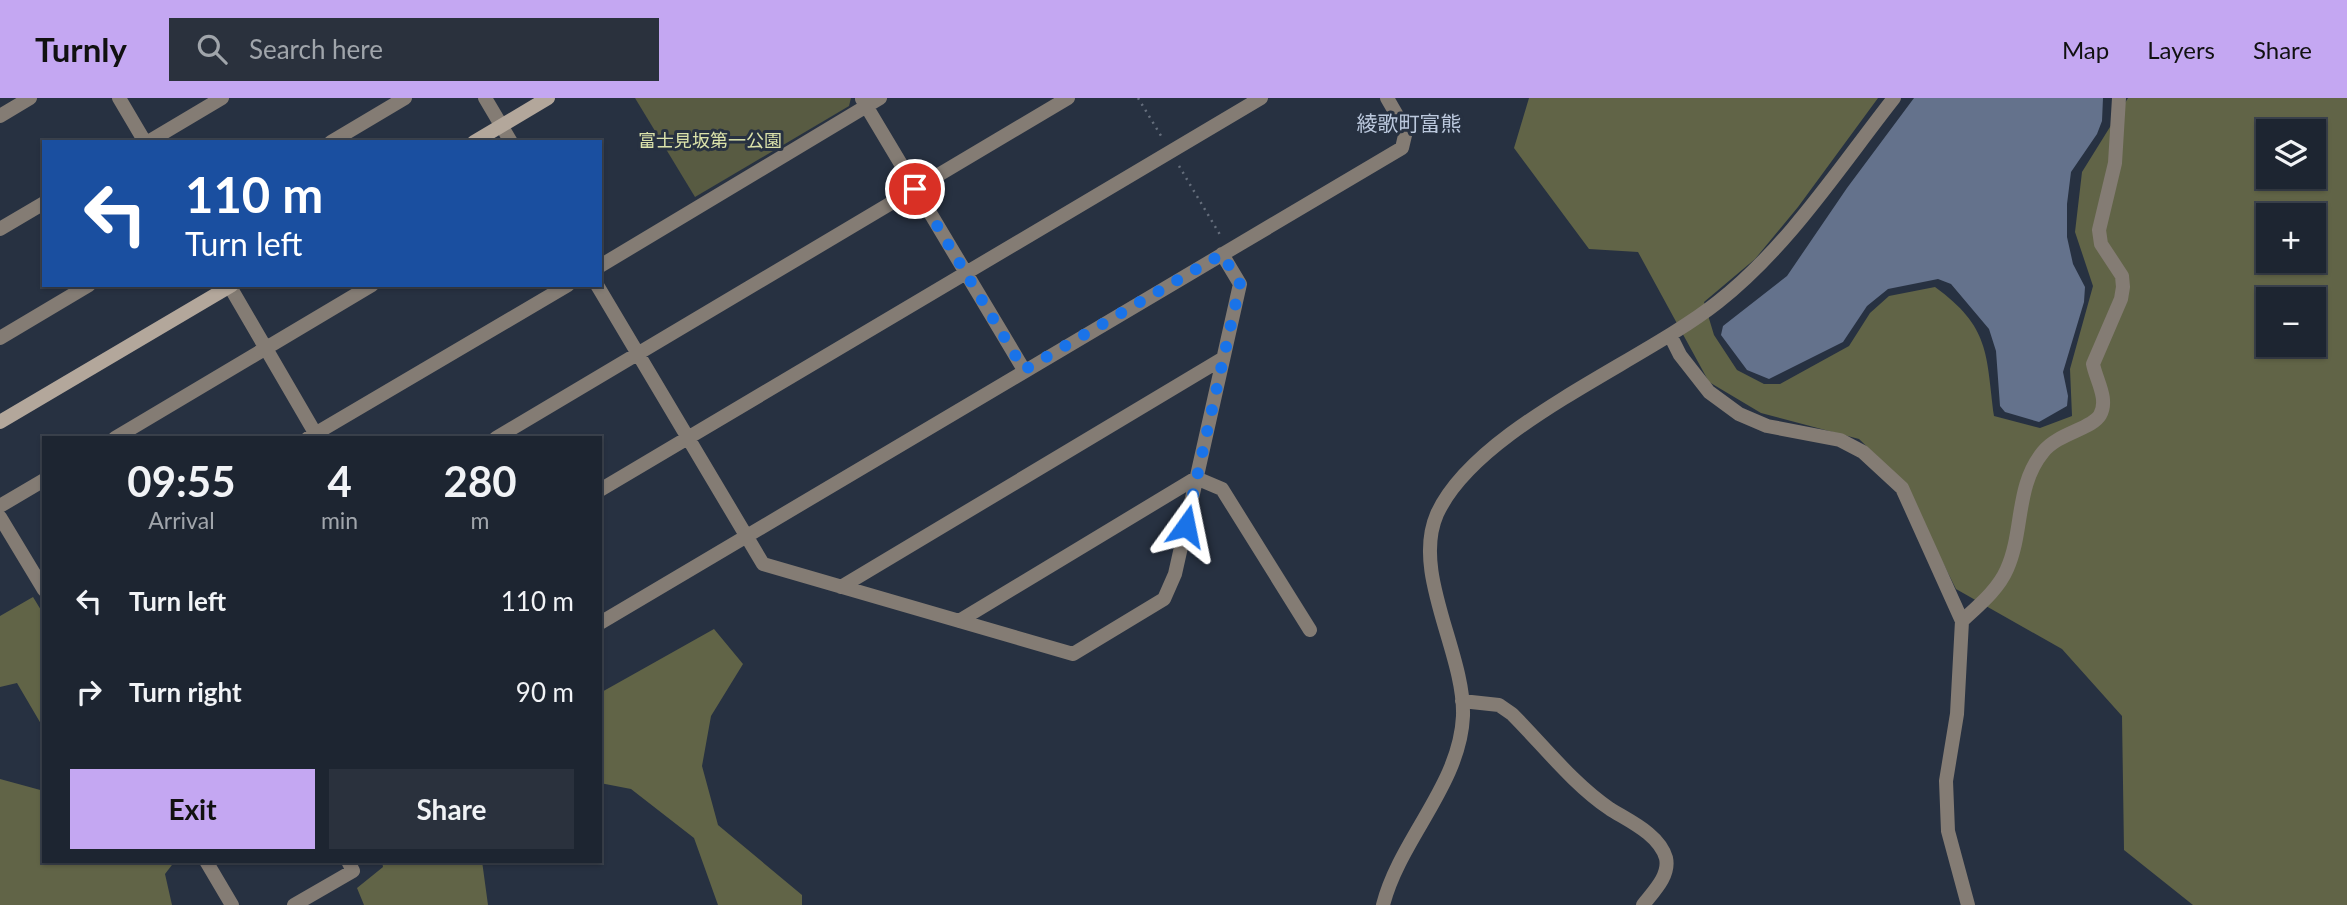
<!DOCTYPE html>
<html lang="en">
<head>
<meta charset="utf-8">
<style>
	body { margin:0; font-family:Lato,"Noto Sans JP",sans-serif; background:#2a313d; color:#f1f3f6; height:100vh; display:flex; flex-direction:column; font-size:26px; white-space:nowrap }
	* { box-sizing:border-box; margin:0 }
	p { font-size:23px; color:#a0a5ab }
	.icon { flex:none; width:38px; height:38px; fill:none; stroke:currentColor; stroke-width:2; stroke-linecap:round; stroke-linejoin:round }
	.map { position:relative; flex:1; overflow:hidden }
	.panel { position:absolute; left:42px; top:338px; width:560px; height:427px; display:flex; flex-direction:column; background:#1d2531; border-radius:0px; box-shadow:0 2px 5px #0004,0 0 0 2px #3b424d }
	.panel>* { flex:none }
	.hud { position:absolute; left:42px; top:42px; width:560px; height:147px; border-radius:0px; box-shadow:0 2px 5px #0004,0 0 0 2px #3b424d; background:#1a4fa0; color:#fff; overflow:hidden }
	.buttons { position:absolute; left:2256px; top:21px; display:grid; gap:14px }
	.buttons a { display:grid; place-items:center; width:70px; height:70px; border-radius:0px; background:#1d2531; box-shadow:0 2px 5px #0004,0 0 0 2px #3b424d; font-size:35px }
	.pin { position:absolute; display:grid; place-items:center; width:60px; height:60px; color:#fff; margin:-30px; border:4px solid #fff; border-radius:50%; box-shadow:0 2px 7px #0007 }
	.me { position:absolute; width:77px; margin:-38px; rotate:12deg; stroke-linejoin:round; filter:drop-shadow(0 0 5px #0008) }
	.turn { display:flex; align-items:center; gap:24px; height:147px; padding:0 28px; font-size:32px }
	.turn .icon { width:91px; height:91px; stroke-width:2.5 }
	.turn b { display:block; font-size:49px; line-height:60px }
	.eta { display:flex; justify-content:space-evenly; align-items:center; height:119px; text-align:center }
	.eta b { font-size:42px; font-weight:700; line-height:49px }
	.primary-button { display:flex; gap:14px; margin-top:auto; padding:14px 28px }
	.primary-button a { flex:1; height:80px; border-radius:0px; background:#c4a7f2; color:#111; font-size:28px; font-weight:700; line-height:80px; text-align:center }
	.primary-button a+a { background:#2a313d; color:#f1f3f6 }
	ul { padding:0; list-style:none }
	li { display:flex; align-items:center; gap:21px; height:91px; padding:0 28px }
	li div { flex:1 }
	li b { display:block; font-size:26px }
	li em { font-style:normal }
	header { display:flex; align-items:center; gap:42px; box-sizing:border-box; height:98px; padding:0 35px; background:#c4a7f2; color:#111 }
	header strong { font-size:33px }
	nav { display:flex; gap:38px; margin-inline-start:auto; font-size:24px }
	.search { width:490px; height:63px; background:#2a313d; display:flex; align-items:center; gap:18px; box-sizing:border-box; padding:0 24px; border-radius:0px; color:#a0a5ab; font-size:26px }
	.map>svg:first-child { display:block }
</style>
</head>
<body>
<header>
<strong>Turnly</strong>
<div class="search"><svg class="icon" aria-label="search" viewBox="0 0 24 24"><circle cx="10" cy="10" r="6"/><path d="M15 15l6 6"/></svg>Search here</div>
<nav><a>Map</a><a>Layers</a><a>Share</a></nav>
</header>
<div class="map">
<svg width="2347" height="807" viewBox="0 0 2347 807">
	<rect width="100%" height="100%" fill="#273141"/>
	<path fill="#585b42" d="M635,0H851L849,8L695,99Z"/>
	<path fill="#616447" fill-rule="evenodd" d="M1529,0H1878L1798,109L1755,161L1704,204L1714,237L1737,272L1764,286H1780L1849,248L1870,215L1889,198L1935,189C1990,229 1986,255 1994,318L2040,330L2072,318L2070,271L2093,188L2075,134L2082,74L2128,0H2347V807H2193L2124,752L2122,618L2062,551L1956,491L1901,381L1859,341L1761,315L1709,284L1638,154L1589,151L1514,50ZM2268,33H2314V79H2268ZM2268,117H2314V163H2268ZM2268,201H2314V247H2268Z
		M33,499L44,517V631L17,585L0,589V518Z
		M714,531L743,566L711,618L702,668L718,727L802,797V807H718L694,740L631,691L600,685V595Z
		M0,681L44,693V763H175L165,776L172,807H0Z
		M382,763H482L488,807H364L357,790L383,769Z"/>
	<path fill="#64728c" d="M1914,0H2103L2102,23L2097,36L2071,74L2067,106V139L2073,166L2085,189L2084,204L2063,274L2068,298L2067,308L2039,324L2005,314L2000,308L1996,253L1989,231L1951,186L1938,181L1888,191L1867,208L1843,244L1769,281L1747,272L1721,237L1723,228L1787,178L1847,90Z"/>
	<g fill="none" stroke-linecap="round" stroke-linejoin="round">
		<path stroke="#656e7c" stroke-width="2.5" stroke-dasharray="2 5" stroke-linecap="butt" d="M1138,0L1163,41
			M1179,68L1222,140"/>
		<path stroke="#847c74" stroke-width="14" d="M119,0L145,44
			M485,0L511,44
			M862,1L1024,272
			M0,18L30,0
			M148,44L222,0
			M331,44L405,0
			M0,131L44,105
			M600,168L880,0
			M229,187L318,340
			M597,187L763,466L1073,556L1164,501L1175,476L1240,186L1222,156
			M1670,237L1680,257L1709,294L1739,316L1767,328L1840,342L1863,354L1902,390L1962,523L1957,616L1946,683L1948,733L1968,807
			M0,240L89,187
			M115,340L372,187
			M308,340L568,187
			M496,340L1068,0
			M600,392L1261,0
			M0,408L44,382
			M0,419L44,492
			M841,489L1222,261
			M959,523L1196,380L1222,391L1310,532
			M1962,523C1978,508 1998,492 2007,471C2024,433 2015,388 2043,354C2058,335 2092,331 2100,317C2109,301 2096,282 2093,266L2121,201L2123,189L2122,178L2101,146L2099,132L2115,65L2119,0
			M600,525L1402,50L1406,33L1387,0
			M1462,603L1499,607L1512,616C1543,647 1573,686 1610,711C1629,723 1659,736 1666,760C1670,778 1653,794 1643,807
			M206,763L232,807
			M294,807L353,773L348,763
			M1383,807C1400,741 1460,687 1463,618C1465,555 1411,475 1437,416C1477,329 1641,265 1718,204C1788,149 1839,70 1894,0"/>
		<path stroke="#b3a79b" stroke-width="14" d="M474,44L548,0
			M0,324L232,187"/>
	</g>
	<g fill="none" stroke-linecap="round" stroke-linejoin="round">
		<path stroke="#1a73e8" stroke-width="12" stroke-dasharray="0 21.6" d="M915,91L1024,272L1222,156L1240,186L1186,428"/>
	</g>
	<g text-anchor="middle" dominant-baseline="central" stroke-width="6" stroke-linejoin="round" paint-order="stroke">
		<g font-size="18" fill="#dbe2aa" stroke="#273141">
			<text x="710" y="42">富士見坂第一公園</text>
		</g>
		<g font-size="21" fill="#bbc8dd" stroke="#273141">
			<text x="1409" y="24">綾歌町富熊</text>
		</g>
	</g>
</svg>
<div class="buttons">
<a><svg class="icon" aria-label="layers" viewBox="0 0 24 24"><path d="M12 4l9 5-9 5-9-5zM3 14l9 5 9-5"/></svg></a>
<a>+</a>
<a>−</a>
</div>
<div class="pin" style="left:915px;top:91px;background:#d93025"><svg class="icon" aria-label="arrive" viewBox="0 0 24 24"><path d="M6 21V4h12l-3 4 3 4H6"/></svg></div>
<svg class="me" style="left:1186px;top:428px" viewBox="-20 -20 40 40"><path d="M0-17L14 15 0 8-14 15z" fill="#1a73e8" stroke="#fff" stroke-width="4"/></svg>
<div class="hud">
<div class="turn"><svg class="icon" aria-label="left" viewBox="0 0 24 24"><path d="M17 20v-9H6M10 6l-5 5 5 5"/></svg><div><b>110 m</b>Turn left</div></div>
</div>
<section class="panel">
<div class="eta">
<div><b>09:55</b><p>Arrival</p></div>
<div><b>4</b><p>min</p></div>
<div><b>280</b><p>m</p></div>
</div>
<ul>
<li><svg class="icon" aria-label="left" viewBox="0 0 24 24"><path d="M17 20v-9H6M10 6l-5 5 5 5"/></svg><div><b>Turn left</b></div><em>110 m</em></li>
<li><svg class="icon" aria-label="right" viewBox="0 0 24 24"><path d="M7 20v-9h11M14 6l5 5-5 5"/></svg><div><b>Turn right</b></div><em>90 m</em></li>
</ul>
<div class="primary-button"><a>Exit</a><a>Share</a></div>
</section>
</div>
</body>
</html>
